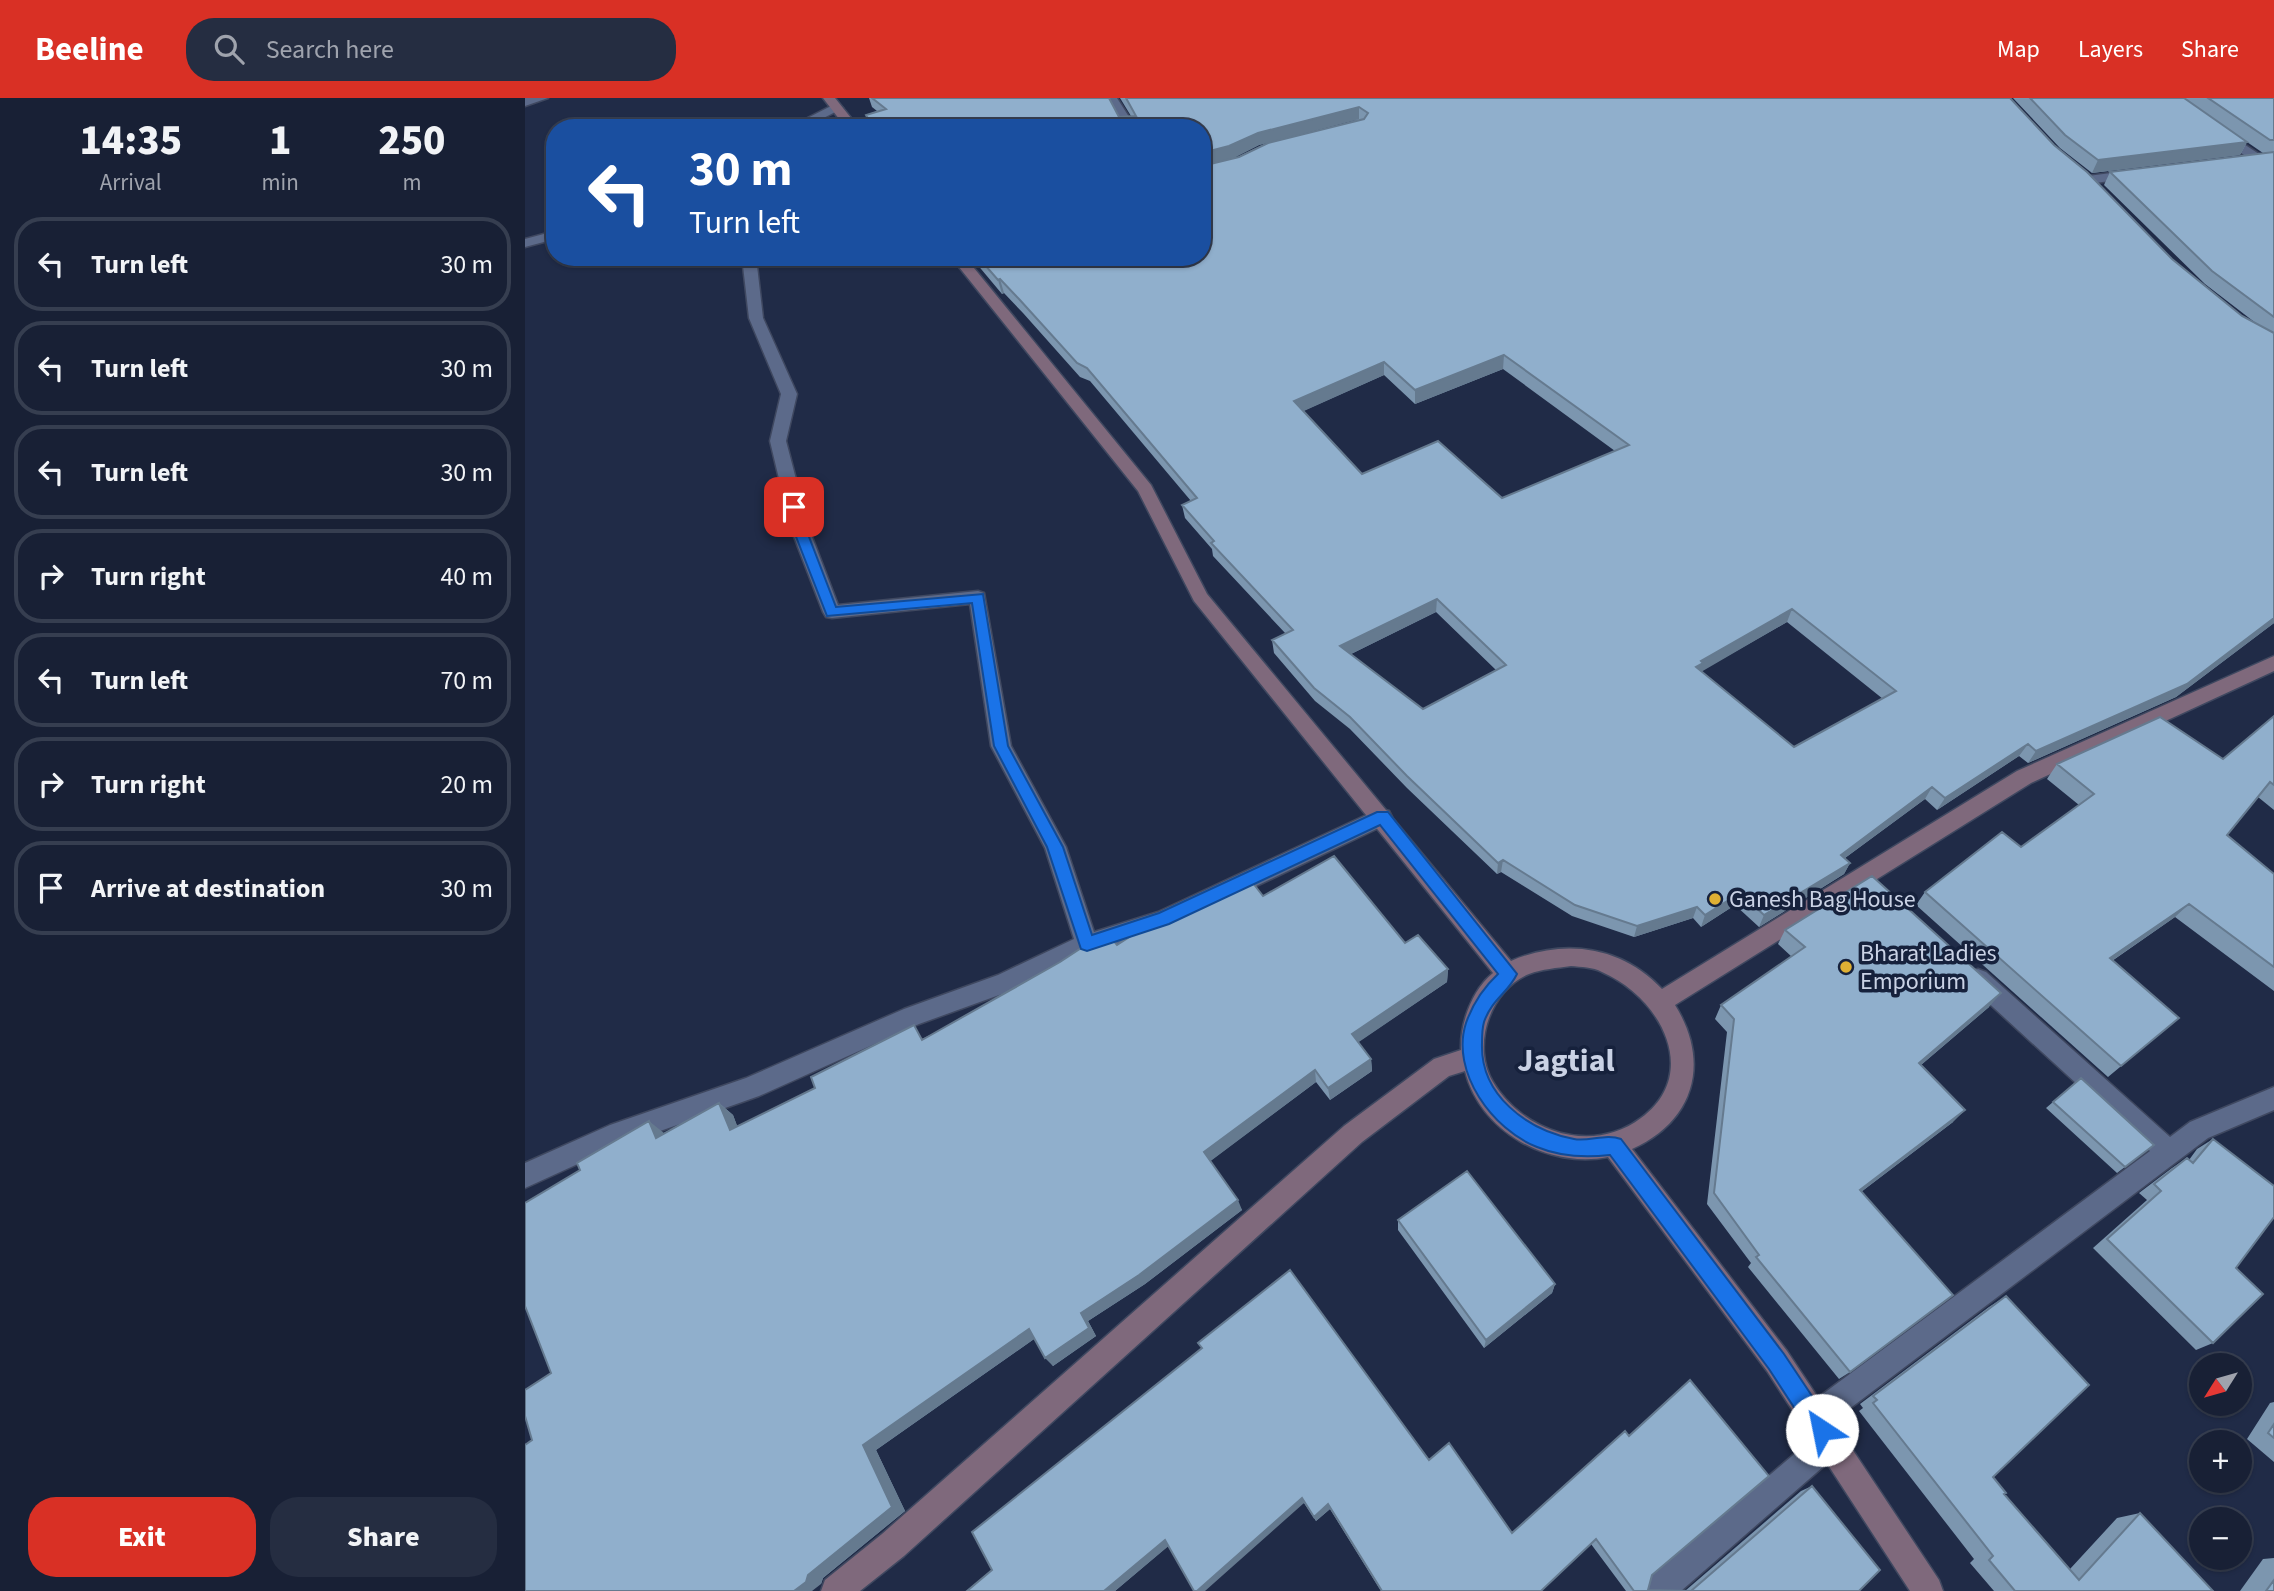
<!DOCTYPE html>
<html lang="en">
<head>
<meta charset="utf-8">
<style>
	body { margin:0; font-family:"Source Sans 3",sans-serif; background:#252d41; color:#f1f3f6; height:100vh; display:flex; flex-direction:column; font-size:26px; white-space:nowrap }
	* { box-sizing:border-box; margin:0 }
	p { font-size:23px; color:#9fa3ad }
	.icon { flex:none; width:38px; height:38px; fill:none; stroke:currentColor; stroke-width:2; stroke-linecap:round; stroke-linejoin:round }
	.map { position:relative; flex:1; overflow:hidden }
	.details { display:flex; flex-direction:column; background:#182035; width:525px }
	.details>* { flex:none }
	.banner { position:absolute; left:21px; top:21px; width:665px; height:147px; border-radius:28px; box-shadow:0 2px 5px #0004,0 0 0 2px #363e50; background:#1a4fa0; color:#fff; overflow:hidden }
	.needle { width:46px; rotate:233deg }
	.fabs { position:absolute; left:1664px; top:1255px; display:grid; gap:14px }
	.fabs a { display:grid; place-items:center; width:63px; height:63px; border-radius:50%; background:#182035; box-shadow:0 2px 5px #0004,0 0 0 2px #363e50; font-size:35px }
	.pin { position:absolute; display:grid; place-items:center; width:60px; height:60px; color:#fff; margin:-30px; border-radius:14px; box-shadow:0 4px 10px #0006 }
	.me { position:absolute; width:77px; margin:-38px; rotate:326deg; stroke-linejoin:round; filter:drop-shadow(0 0 5px #0008) }
	.turn { display:flex; align-items:center; gap:24px; height:147px; padding:0 28px; font-size:32px }
	.turn .icon { width:91px; height:91px; stroke-width:2.5 }
	.turn b { display:block; font-size:49px; line-height:60px }
	.eta { display:flex; justify-content:space-evenly; align-items:center; height:119px; text-align:center }
	.eta b { font-size:42px; font-weight:800; line-height:49px }
	.cta { display:flex; gap:14px; margin-top:auto; padding:14px 28px }
	.cta a { flex:1; height:80px; border-radius:28px; background:#d93025; color:#fff; font-size:28px; font-weight:800; line-height:80px; text-align:center }
	.cta a+a { background:#252d41; color:#f1f3f6 }
	ul { padding:0; list-style:none }
	li { display:flex; align-items:center; gap:21px; height:94px; margin:0 14px 10px; padding:0 14px; border:4px solid #363e50; border-radius:28px }
	li div { flex:1 }
	li b { display:block; font-size:26px }
	li em { font-style:normal }
	header { display:flex; align-items:center; gap:42px; box-sizing:border-box; height:98px; padding:0 35px; background:#d93025; color:#fff }
	header strong { font-size:33px }
	nav { display:flex; gap:38px; margin-inline-start:auto; font-size:24px }
	.search { width:490px; height:63px; background:#252d41; display:flex; align-items:center; gap:18px; box-sizing:border-box; padding:0 24px; border-radius:28px; color:#9fa3ad; font-size:26px }
	main { display:flex; flex:1; min-height:0 }
	.map>svg:first-child { display:block }
</style>
</head>
<body>
<header>
<strong>Beeline</strong>
<div class="search"><svg class="icon" aria-label="search" viewBox="0 0 24 24"><circle cx="10" cy="10" r="6"/><path d="M15 15l6 6"/></svg>Search here</div>
<nav><a>Map</a><a>Layers</a><a>Share</a></nav>
</header>
<main>
<section class="details">
<div class="eta">
<div><b>14:35</b><p>Arrival</p></div>
<div><b>1</b><p>min</p></div>
<div><b>250</b><p>m</p></div>
</div>
<ul>
<li><svg class="icon" aria-label="left" viewBox="0 0 24 24"><path d="M17 20v-9H6M10 6l-5 5 5 5"/></svg><div><b>Turn left</b></div><em>30 m</em></li>
<li><svg class="icon" aria-label="left" viewBox="0 0 24 24"><path d="M17 20v-9H6M10 6l-5 5 5 5"/></svg><div><b>Turn left</b></div><em>30 m</em></li>
<li><svg class="icon" aria-label="left" viewBox="0 0 24 24"><path d="M17 20v-9H6M10 6l-5 5 5 5"/></svg><div><b>Turn left</b></div><em>30 m</em></li>
<li><svg class="icon" aria-label="right" viewBox="0 0 24 24"><path d="M7 20v-9h11M14 6l5 5-5 5"/></svg><div><b>Turn right</b></div><em>40 m</em></li>
<li><svg class="icon" aria-label="left" viewBox="0 0 24 24"><path d="M17 20v-9H6M10 6l-5 5 5 5"/></svg><div><b>Turn left</b></div><em>70 m</em></li>
<li><svg class="icon" aria-label="right" viewBox="0 0 24 24"><path d="M7 20v-9h11M14 6l5 5-5 5"/></svg><div><b>Turn right</b></div><em>20 m</em></li>
<li><svg class="icon" aria-label="arrive" viewBox="0 0 24 24"><path d="M6 21V4h12l-3 4 3 4H6"/></svg><div><b>Arrive at destination</b></div><em>30 m</em></li>
</ul>
<div class="cta"><a>Exit</a><a>Share</a></div>
</section>
<div class="map">
<svg width="1749" height="1493" viewBox="0 0 1749 1493">
	<rect width="100%" height="100%" fill="#202b47"/>
	<g fill="none" stroke-linecap="round" stroke-linejoin="round">
		<defs>
			<path id="minor" d="M0,0H23L0,8Z
				M580,0H592L611,30H599Z
				M308,7L318,10L279,30H263Z
				M1696,31L1737,58V64H1729L1692,38V32Z
				M1609,72L1615,76L1613,79L1563,86L1557,82L1563,78Z
				M30,133V141L0,149V141Z
				M217,159H231L238,220L272,296L261,343L284,431L313,507L453,493L459,495L486,648L541,749L569,834L633,814L850,713L857,711L864,713L867,719L864,725L647,828L568,854L488,892L394,926L234,998L90,1049L0,1090V1065L85,1027L221,980L379,911L473,877L549,841L520,750L466,648L445,506L307,520L301,519L298,514L266,431L245,343L256,296L224,220Z
				M1453,871L1461,874L1645,1039L1665,1024L1749,989V1012L1683,1040L1299,1330L1289,1334L1279,1330L1275,1320L1279,1310L1625,1053L1445,888L1442,881L1445,874Z
				M1305,1330L1315,1334L1319,1344L1315,1354L1156,1493H1118L1122,1482L1295,1334Z"/>
			<path id="secondary" d="M298,0H310L334,30H321Z
				M426,159H440L626,387L682,496L986,863C1039,840 1097,848 1137,891L1492,673L1749,558V573L1506,685L1150,907C1186,965 1169,1023 1107,1051L1262,1253L1414,1482L1418,1493H1385L1242,1273L1083,1059C1024,1071 955,1034 940,973L924,978L837,1044L379,1458L335,1493H296L300,1482L357,1436L819,1028L909,961L936,952C935,925 947,892 968,875L669,503L613,393ZM1046,868C1056,869 1068,869 1077,874C1135,899 1177,975 1116,1020C1067,1057 998,1034 968,984C946,948 965,892 1004,876C1017,871 1032,870 1046,868Z"/>
		</defs>
		<use href="#minor" stroke="#3f4860" stroke-width="3"/>
		<use href="#secondary" stroke="#3f4860" stroke-width="3"/>
		<use href="#minor" fill="#5c6a8a" fill-rule="evenodd"/>
		<use href="#secondary" fill="#7f697c" fill-rule="evenodd"/>
	</g>
	<path fill="#7c96af" fill-rule="evenodd" d="M344,0H584L594,19L606,18L595,0H1485L1529,47L1647,161L1717,218L1732,226L1680,186L1579,87L1585,74L1749,54V525L1651,599L1503,665L1494,658L1412,712L1400,701L1320,760L1325,765L1319,776L1234,829L1210,807L1176,829L1168,820L1109,839L1047,818L976,774L972,776L882,690L825,631L790,603L749,555L747,542L761,536L688,458L687,451L660,420L657,407L666,403L565,283L555,279L498,215L479,195L477,196L446,159H677V30H345L341,17L352,13L347,9ZM834,21L706,61L734,47ZM978,271L1090,353L977,400L837,376L778,313L859,277L890,306ZM911,514L971,572L898,611L826,556ZM1262,524L1358,601L1269,649L1176,573Z
		M1488,0H1749V54L1738,55L1722,44L1715,57L1567,75L1535,50Z
		M1749,618V712L1733,699L1702,737L1749,776V893L1650,819L1587,863L1654,920L1583,979L1391,807L1400,794L1496,749L1554,707L1522,681L1532,666L1698,661Z
		M738,798L880,845L923,871L922,884L833,944L846,961L847,973L805,1002L791,984L685,1063L717,1112L620,1186L563,1223L571,1238L528,1268L509,1241L351,1352L380,1413L298,1480L296,1486L7,1342L26,1275L139,1035L194,1005L208,1017L212,1028L399,940L592,847L668,812Z
		M1260,832L1464,909L1396,967L1428,1024L1336,1094L1325,1274L1314,1281L1223,1169L1226,1165L1182,1106L1202,934L1190,921L1196,907L1267,859L1253,846Z
		M1556,980L1629,1047L1592,1075L1521,1010Z
		M1688,1041L1711,1170L1688,1245L1671,1252L1568,1150L1622,1102L1614,1095L1647,1070L1662,1060L1664,1062L1672,1051Z
		M873,1122L1030,1186L1027,1195L959,1250L873,1132Z
		M1481,1198L1468,1379L1479,1396L1545,1471L1592,1420L1615,1415L1688,1493H1469L1445,1465L1449,1461L1334,1313L1338,1310L1335,1306L1464,1209Z
		M1749,1304V1364L1722,1341L1745,1305Z
		M1100,1333L1127,1477L1123,1492L1160,1493L1276,1393L1287,1388L1334,1493H1101L1066,1446L1016,1493H856L805,1411L791,1423L779,1405L643,1448L590,1493H442L904,1362L987,1435Z
		M1749,1460V1493H1715L1738,1461Z"/>
	<path fill="#657a8f" d="M834,9V21L734,47L705,62L677,68V55L733,35Z
		M1722,44L1715,57L1567,75L1573,62Z
		M475,181L479,195L477,196L473,182Z
		M979,257L978,271L890,306V292Z
		M859,264V277L770,317L769,303Z
		M912,501L911,514L816,561L815,548Z
		M1267,511L1262,524L1176,574L1171,569L1176,563Z
		M1749,520V525L1651,599L1503,665L1511,653Z
		M1503,646L1494,658L1412,712L1420,700Z
		M1407,689L1400,701L1309,768L1316,757Z
		M978,762L976,774L972,776L973,765Z
		M1325,765L1319,776L1234,829L1239,817Z
		M1215,795L1210,807L1176,829L1180,817Z
		M1664,806L1650,819L1572,873L1585,860Z
		M1172,809L1168,820L1109,839L1112,828Z
		M923,871L922,884L828,948L827,936Z
		M1476,895L1464,909L1383,978L1394,965Z
		M846,961L847,973L805,1002L803,990Z
		M790,972L791,984L683,1065L679,1054Z
		M194,1005L208,1017L218,1043L205,1032Z
		M1440,1012L1428,1024L1324,1103L1335,1092Z
		M124,1023L139,1035L147,1051L131,1040Z
		M713,1102L717,1112L620,1186L563,1223L571,1238L528,1268L520,1260L556,1215Z
		M1030,1186L1027,1195L959,1250L961,1242Z
		M504,1231L512,1239L351,1352L380,1413L298,1480L296,1486L287,1493H269L338,1347Z
		M777,1400L779,1405L680,1493H672Z
		M803,1406L805,1411L791,1423L789,1419Z
		M640,1442L646,1446L590,1493H579Z"/>
	<path fill="#90afcc" stroke="#657a8f" stroke-width="2" fill-rule="evenodd" d="M347,0H584L594,19L611,18L601,0H1485L1529,47L1562,74L1647,161L1717,218L1749,235V520L1662,586L1511,653L1503,646L1420,700L1407,689L1316,757L1325,765L1239,817L1215,795L1180,817L1172,809L1112,828L1050,807L978,762L973,765L882,678L825,619L789,590L747,542L768,532L686,445L689,443L657,407L672,400L562,270L552,265L494,201L475,181L473,182L453,159H677V68L714,59L743,45L839,21L843,15L834,9L733,35L704,48L677,55V30H348L341,17L361,11ZM979,257L1104,347L977,400L913,343L837,376L769,303L859,264L890,292ZM912,501L981,567L898,611L815,548ZM1267,511L1371,593L1269,649L1171,569L1178,565L1176,563Z
		M1505,0H1659L1722,44L1573,62L1540,37Z
		M1683,0H1749V42H1745Z
		M1749,54V219L1687,173L1585,74Z
		M1749,618V687L1745,684L1702,737L1749,776V869L1664,806L1585,860L1654,920L1596,968L1400,794L1477,734L1496,749L1569,696L1532,666L1635,619L1698,661Z
		M809,758L880,845L893,837L923,871L827,936L846,961L803,990L790,972L679,1054L713,1102L614,1177L556,1215L564,1230L520,1260L504,1231L338,1347L367,1409L283,1477L281,1484L269,1493H0V1347L7,1342L0,1318V1292L26,1275L0,1208V1105L55,1072L52,1065L124,1023L131,1040L194,1005L205,1032L290,990L286,979L389,927L397,942L535,864L570,841L583,836L592,847L634,820L663,807L668,812L724,780L738,798Z
		M1347,778L1476,895L1394,965L1440,1012L1335,1092L1428,1197L1325,1274L1231,1159L1234,1157L1189,1095L1209,921L1196,907L1280,849L1260,832Z
		M1556,980L1629,1047L1600,1069L1528,1004Z
		M1688,1041L1749,1088V1119L1711,1170L1738,1196L1688,1245L1582,1141L1636,1093L1629,1086L1662,1060L1668,1065Z
		M942,1073L1030,1186L961,1242L873,1122Z
		M765,1172L904,1362L924,1345L987,1435L1100,1333L1104,1338L1165,1282L1244,1378L1127,1477L1123,1492L1166,1493L1287,1388L1355,1472L1334,1493H1109L1071,1441L1016,1493H857L803,1406L789,1419L777,1400L672,1493H669L640,1442L579,1493H442L467,1472L447,1434L677,1250L673,1245Z
		M1481,1198L1564,1287L1468,1379L1481,1395L1479,1396L1554,1482L1615,1415L1688,1493H1490L1464,1462L1468,1458L1348,1305L1352,1302L1348,1298Z
		M1749,1326V1340L1743,1335Z
		M1749,1482V1493H1741Z"/>
	<path fill="#1a73e8" stroke="#114b97" stroke-width="2" d="M269,405L276,409L281,431L311,509L458,496L483,648L538,749L567,837L634,815L852,714H863L992,876C983,895 967,901 959,924C957,931 957,939 957,945C955,997 1002,1032 1049,1041C1064,1044 1081,1035 1096,1041L1259,1256L1305,1325L1308,1332L1305,1340L1297,1343L1289,1340L1244,1271L1085,1057C1059,1060 1036,1059 1012,1049C968,1032 925,974 941,925C948,905 958,890 973,876L855,727L644,826L562,853L556,851L522,749L469,648L447,505L302,518L268,431L263,409Z"/>
	<g fill="#dfb034" stroke="#16213c" stroke-width="2.5">
		<circle cx="1190" cy="801" r="7"/>
		<circle cx="1321" cy="869" r="7"/>
	</g>
	<g text-anchor="middle" dominant-baseline="central" stroke-width="7" stroke-linejoin="round" paint-order="stroke">
		<g font-size="24" fill="#cad2e5" stroke="#16213c" text-anchor="start">
			<text x="1204" y="801">Ganesh Bag House</text>
			<text x="1335" y="855">Bharat Ladies<tspan x="1335" dy="28">Emporium</tspan></text>
		</g>
		<g font-size="32" font-weight="bold" fill="#cad2e5" stroke="#16213c">
			<text x="1041" y="963">Jagtial</text>
		</g>
	</g>
</svg>
<div class="fabs">
<a><svg class="needle" viewBox="-14 -14 28 28"><path d="M0-13l5 13h-10z" fill="#e53935"/><path d="M0 13l5-13h-10z" fill="#9fa3ad"/></svg></a>
<a>+</a>
<a>−</a>
</div>
<div class="pin" style="left:269px;top:409px;background:#d93025"><svg class="icon" aria-label="arrive" viewBox="0 0 24 24"><path d="M6 21V4h12l-3 4 3 4H6"/></svg></div>
<svg class="me" style="left:1297px;top:1332px" viewBox="-20 -20 40 40"><circle r="19" fill="#fff"/><path d="M0-13L10 11 0 6-10 11z" fill="#1a73e8"/></svg>
<div class="banner">
<div class="turn"><svg class="icon" aria-label="left" viewBox="0 0 24 24"><path d="M17 20v-9H6M10 6l-5 5 5 5"/></svg><div><b>30 m</b>Turn left</div></div>
</div>
</div>
</main>
</body>
</html>
